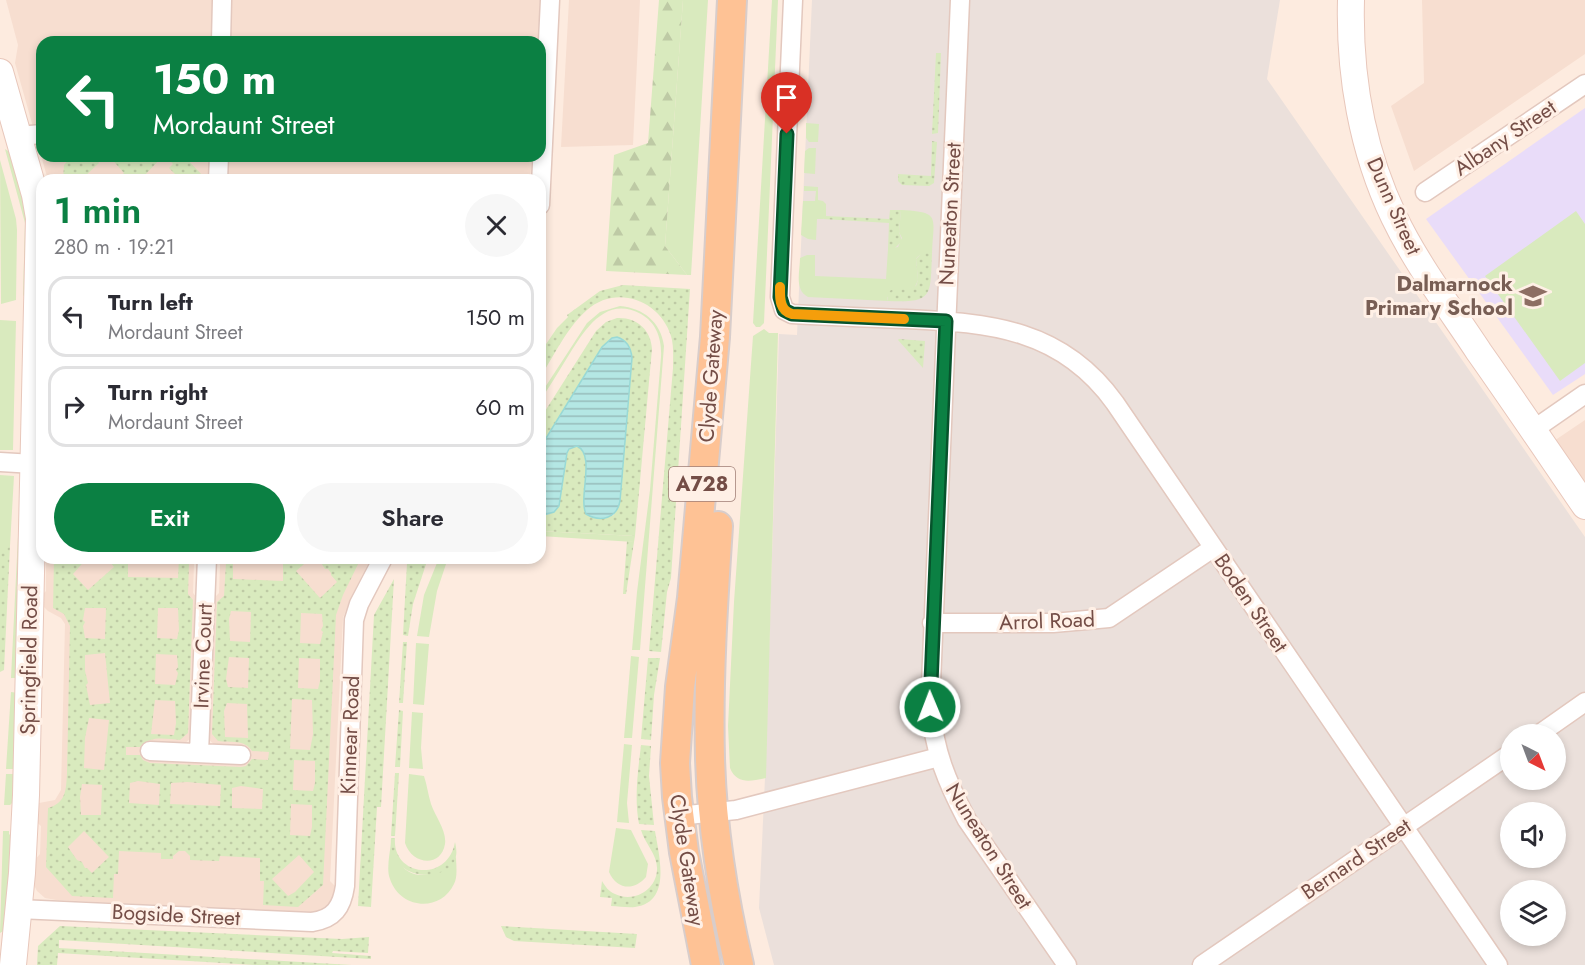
<!DOCTYPE html>
<html lang="en">
<head>
<meta charset="utf-8">
<style>
	body { margin:0; font-family:Jost,sans-serif; background:#f7f7f7; color:#2b2b33; height:100vh; display:flex; flex-direction:column; font-size:22px; white-space:nowrap }
	* { box-sizing:border-box; margin:0 }
	p { font-size:20px; color:#7c7c81 }
	.icon { flex:none; width:33px; height:33px; fill:none; stroke:currentColor; stroke-width:2; stroke-linecap:round; stroke-linejoin:round }
	.map { position:relative; flex:1; overflow:hidden }
	.side { position:absolute; left:36px; top:174px; width:510px; height:390px; display:flex; flex-direction:column; background:#fff; border-radius:18px; box-shadow:0 3px 9px #0003 }
	.side>* { flex:none }
	.banner { position:absolute; left:36px; top:36px; width:510px; height:126px; border-radius:18px; box-shadow:0 3px 9px #0003; background:#0b8043; color:#fff; overflow:hidden }
	.needle { width:39px; rotate:138deg }
	.buttons { position:absolute; left:1500px; top:724px; display:grid; gap:12px }
	.buttons a { display:grid; place-items:center; width:66px; height:66px; border-radius:50%; background:#fff; box-shadow:0 3px 9px #0003; font-size:30px }
	.pin { position:absolute; display:grid; place-items:center; width:51px; height:51px; color:#fff; margin:-62px -26px; border-radius:50% 50% 50% 0; rotate:-45deg; box-shadow:0 0 6px #0007 }
	.pin .icon { rotate:45deg }
	.me { position:absolute; width:66px; margin:-33px; rotate:359deg; stroke-linejoin:round; filter:drop-shadow(0 0 4px #0008) }
	.turn { display:flex; align-items:center; gap:21px; height:126px; padding:0 18px; font-size:27px }
	.turn .icon { width:78px; height:78px; stroke-width:2.5 }
	.turn b { display:block; font-size:42px; line-height:51px }
	.round { display:grid; place-items:center; flex:none; width:63px; height:63px; border-radius:32px; background:#f7f7f7 }
	.head { display:flex; align-items:center; justify-content:space-between; height:102px; padding:0 18px }
	h1 { font-size:36px; font-weight:600; line-height:45px; color:#0b8043 }
	.action { display:flex; gap:12px; margin-top:auto; padding:12px 18px }
	.action a { flex:1; height:69px; border-radius:36px; background:#0b8043; color:#fff; font-size:24px; font-weight:600; line-height:69px; text-align:center }
	.action a+a { background:#f7f7f7; color:#2b2b33 }
	ul { padding:0; list-style:none }
	li { display:flex; align-items:center; gap:18px; height:81px; margin:0 12px 9px; padding:0 6px; border:3px solid #e1e1e2; border-radius:18px }
	li div { flex:1 }
	li b { display:block; font-size:22px }
	li em { font-style:normal }
	.map>svg:first-child { display:block }
</style>
</head>
<body>
<div class="map">
<svg width="1585" height="965" viewBox="0 0 1585 965">
	<defs>
		<pattern id="forest-firs" width="22" height="20" patternUnits="userSpaceOnUse" patternTransform="scale(1.5)"><rect width="22" height="20" fill="#d9eabe"/><path d="M5 1l3.5 6h-7zM16 11l3.5 6h-7z" fill="#becaa5"/></pattern>
		<pattern id="garden-dots" width="8" height="8" patternUnits="userSpaceOnUse" patternTransform="scale(1.5)"><rect width="8" height="8" fill="#d9eabe"/><path d="M2 2h.1M6 6h.1" fill="none" stroke="#becaa5" stroke-width="1.8" stroke-linecap="round"/></pattern>
		<pattern id="water-rules" width="6" height="5" patternUnits="userSpaceOnUse" patternTransform="scale(1.5)"><rect width="6" height="5" fill="#b4e7e4"/><path d="M0 2.5h6" fill="none" stroke="#97bdbb"/></pattern>
	</defs>
	<rect width="100%" height="100%" fill="#fdebdf"/>
	<path fill="#f7ded0" d="M6,0H540L538,42H42V156H532L530,180H48L15,63L18,45Z
		M569,0H640L633,145L561,147Z
		M1422,0H1585V54L1414,171L1391,106L1424,83Z
		M1585,420V512L1542,449Z
		M41,558H200L194,564L193,593L198,599L192,737L184,744L217,747L207,738L213,599L219,593L220,565L215,558H371L350,599L343,618L330,881L336,887V891L331,905L322,910L312,912L56,900L45,898L37,891L34,885L33,862L40,854L41,826L34,820L36,807L39,803L55,800L61,790L65,624L61,618L48,611L42,605L40,597L46,591V563Z"/>
	<path fill="#ebe0db" fill-rule="evenodd" d="M812,0H1280L1267,79L1585,537V965H774L759,908L765,778L779,334L797,335ZM1510,735H1556V780H1510ZM1510,813H1556V858H1510ZM1510,891H1556V936H1510Z"/>
	<path fill="#e9dcf9" d="M1585,108V374L1553,395L1426,219Z"/>
	<path fill="#d9eabe" d="M683,0H708L691,275H687L665,246Z
		M772,0H778L764,323L760,327H756L753,323Z
		M806,123L819,124L818,142H809L806,138Z
		M809,148H816L815,174L804,173L805,151Z
		M5,149L11,153L27,209L25,294L23,296L25,223Z
		M0,160L16,219L17,230L16,300L1,304Z
		M804,186L818,187V200L823,201L826,204V216L823,219H817L816,240L808,239L801,235L803,201H815L816,191H804Z
		M901,210C942,212 933,217 932,254C926,252 919,254 916,259L918,280L915,287L887,297L888,301L808,297C794,290 800,271 800,258L807,255H815V276L886,279L888,249L898,247L902,238L899,232Z
		M1576,211L1585,224V363L1560,381L1485,276Z
		M620,306C643,308 661,322 664,346L640,650H632L637,592L650,490L661,357C662,340 657,323 641,314C604,294 583,333 567,358C558,373 549,387 540,401V395L587,323L600,312Z
		M0,320L16,321L13,450H0Z
		M764,329L769,333H778L766,778C751,781 737,785 730,768L728,726L734,602L753,336Z
		M0,475L14,476L10,546H0Z
		M21,475L20,678H11Z
		M540,531L635,536L634,542L540,536Z
		M439,558H448L437,591L429,637L417,636L424,595Z
		M416,643L429,644L424,705L413,704Z
		M631,656L639,657L632,738H624Z
		M11,692L19,693L17,769H6Z
		M412,712L423,713L421,748L423,769L409,768Z
		M624,744L632,745L627,803L629,823L617,822Z
		M6,774H17V798L10,805H4Z
		M409,774L424,776C427,785 428,794 431,804C435,816 447,831 445,844C441,868 412,865 405,843Z
		M616,828L631,830L648,864L646,877C634,891 617,890 609,872Z
		M3,831H9V834L15,840L5,930L0,933Z
		M391,842C394,858 404,876 423,875C432,875 445,865 454,861L456,856C456,865 458,876 454,884C440,913 400,909 390,879C386,869 390,853 391,842Z"/>
	<path fill="url(#forest-firs)" d="M659,0H683L665,246L687,275L606,271L614,155L648,143Z"/>
	<path fill="url(#garden-dots)" fill-rule="evenodd" d="M936,53H941L938,133L932,134Z
		M932,141L937,142L934,183L929,186L902,185L898,181V174L931,176Z
		M72,156H101L97,160L99,163L81,180H63L64,165Z
		M109,156H163L144,176L148,180H117L124,173Z
		M166,156H184L204,177V180H181L169,168L173,164Z
		M890,210H901L899,232L902,241L894,249H888L889,223L823,219L825,216L889,219Z
		M927,252L932,254C930,296 934,303 888,301L887,294L891,290L908,289L916,286L918,280L916,259L921,254Z
		M623,285L690,289L671,578L667,592L661,652L649,651L673,368C673,358 674,346 671,336C660,300 616,284 587,310C568,326 553,357 540,378V353L557,328L568,317L567,315L600,291Z
		M617,318C637,317 651,330 652,349L635,536L540,531V516L550,514L559,506C562,494 563,453 571,448C575,445 576,446 580,447L583,451L605,518L614,515L632,358L540,448V419L596,331L606,322Z
		M899,339L925,341L923,368L898,340Z
		M627,541L634,542L626,594H623Z
		M0,546H10L4,670L0,672Z
		M54,558H87L73,574L88,590L114,567L107,558H128V577L178,578L179,558H193L189,562L188,594L193,600L188,733L180,740C167,739 149,735 140,747H126V755H140L143,760L150,763L241,767L246,766L252,759L268,760L269,752L252,751C245,739 230,743 218,741L212,734L217,602L224,596L226,563L221,558H248L233,559V579L283,581V560L268,558H311L296,571L320,598L337,582L331,575V573L328,569H325L320,561L315,558H361L343,595L336,615L323,885L298,907L263,905L264,881H260V858L220,856L219,861L190,860V856L185,851H179L173,856V859H161V853L119,851L118,874H114L113,898L72,896L46,867L48,808C66,803 66,790 67,773L70,626L64,614L53,608ZM85,608H106L105,639L85,638L83,626L85,622L83,620ZM158,608H178L179,630L177,639L157,638ZM231,611L251,612L250,642L230,641L229,619ZM301,613L322,614L323,626L321,630L323,632L320,644L300,643ZM105,653L110,703L90,705L86,685L88,683L85,671V655ZM156,654L177,655L178,667L176,670L178,673L175,685L155,684ZM229,657L249,658L248,688L228,687L226,679ZM299,658L320,659V681L318,689L298,688ZM292,699L312,700L313,734L310,750L290,749ZM155,700L175,701L176,723L174,735L151,734ZM227,703L247,704L248,738L225,737L224,711ZM89,718L109,720L104,770L84,768L85,738ZM294,760L315,761V783L313,791L293,790ZM138,781L160,784L159,805L129,803L130,783ZM187,782L221,785L220,806L170,804L171,783ZM82,784L102,785L101,815H81L80,797ZM241,786L263,789L262,809L232,808V788ZM291,804L312,805V827L310,836L290,835ZM84,831L109,857L92,873L87,868H85L82,862L77,860L68,847ZM299,855L314,872L295,892L288,896L272,879Z
		M410,558H428L413,604L408,636L403,635L407,563Z
		M394,579L381,807H377L371,907L358,906L374,615Z
		M403,642H407L403,703H399Z
		M648,658H660L654,695L651,740L641,739Z
		M399,710L403,711L400,767H395Z
		M641,745L651,746L649,776L654,825L639,824C634,798 638,771 641,745Z
		M395,773H399L395,836H391Z
		M641,830L655,831C659,856 672,902 635,907C627,908 619,906 611,906L612,898L600,897L602,881C605,886 609,892 615,894C634,903 656,890 657,870C658,855 645,844 641,830Z
		M391,838H395C392,877 448,883 455,842C456,846 457,852 456,856C451,884 387,883 391,838Z
		M60,926L342,939L369,937L368,953L333,951L332,953L371,956V959L59,940V948L352,965H255L58,953L57,965H37L38,946Z
		M501,926L637,934L635,948L514,941L506,937Z"/>
	<path fill="url(#water-rules)" stroke="#99d9d6" stroke-width="1.5" d="M617,337C627,340 631,348 632,358L620,501C617,518 601,523 586,514C578,497 596,455 577,446L569,449L567,453L559,506L554,512L540,516V448L602,347L612,338Z"/>
	<g fill="none" stroke-linecap="round" stroke-linejoin="round">
		<defs>
			<path id="street" d="M793,0L780,297L784,310L792,314C830,316 869,318 907,319C991,323 1062,329 1115,403L1498,965
				M960,0L930,707C935,753 946,780 967,820L1067,965
				M221,42L222,0
				M18,136L42,134
				M218,180L219,156
				M1425,192L1585,84
				M540,205L550,0
				M1533,430L1585,394
				M0,462L34,464
				M932,623H1053L1109,618L1213,548
				M1538,735L1585,702
				M150,751L241,755
				M199,753L207,558
				M678,816L736,810L939,757
				M18,909L312,922C334,919 342,907 345,886L354,620L359,604L383,558
				M1202,965L1510,754"/>
			<path id="secondary" d="M1351,0C1349,74 1362,150 1394,217C1417,265 1450,308 1479,352C1515,403 1550,455 1585,506
				M0,72L35,195L39,218L26,795L22,873L13,965"/>
			<path id="primary" d="M718,526C713,603 708,680 710,758C712,828 723,897 739,965
				M706,965L684,852L677,797L675,763L680,687L692,598L715,337L732,0"/>
		</defs>
		<use href="#street" stroke="#e3c8be" stroke-width="21"/>
		<use href="#secondary" stroke="#e8c7bb" stroke-width="28"/>
		<use href="#primary" stroke="#d8cdcb" stroke-width="32"/>
		<use href="#street" stroke="#fff" stroke-width="18"/>
		<use href="#secondary" stroke="#fff" stroke-width="26"/>
		<use href="#primary" stroke="#fec295" stroke-width="28"/>
	</g>
	<g fill="none" stroke-linecap="round" stroke-linejoin="round">
		<defs>
			<path id="route" d="M787,134L780,297L784,310L792,314L946,321L930,707"/>
		</defs>
		<use href="#route" stroke="#07532c" stroke-width="15"/>
		<use href="#route" stroke="#0b8043" stroke-width="10"/>
		<path stroke="#f59e0b" stroke-width="10" d="M780,287C780,298 779,310 792,314L904,319"/>
	</g>
	<defs>
		<symbol id="school-bare" viewBox="-9 -9 18 18"><path d="M0-5L7-2L0 1L-7-2ZM-4 1L0 2.5L4 1V4Q0 6-4 4Z" fill="#8d6e63" stroke="#fff0e6" stroke-width="2.5" paint-order="stroke"/></symbol>
	</defs>
	<g fill-rule="evenodd">
		<use href="#school-bare" x="1514" y="277" width="38" height="38"/>
	</g>
	<g text-anchor="middle" dominant-baseline="central" stroke-width="6" stroke-linejoin="round" paint-order="stroke">
		<rect fill="#fff0e6" stroke="#9e7e76" stroke-width="1.5" x="669" y="467" width="66" height="34" rx="4.5"/>
		<g font-size="20" font-weight="bold" fill="#744d46">
			<text x="702" y="484">A728</text>
		</g>
		<g font-size="21" fill="#744d46" stroke="#fff0e6">
			<text transform="translate(1505 138) rotate(-34)">Albany Street</text>
			<text transform="translate(1394 206) rotate(66)">Dunn Street</text>
			<text transform="translate(950 214) rotate(-87)">Nuneaton Street</text>
			<text transform="translate(711 376) rotate(-86)">Clyde Gateway</text>
			<text transform="translate(1251 603) rotate(56)">Boden Street</text>
			<text transform="translate(1047 621) rotate(-2)">Arrol Road</text>
			<text transform="translate(203 656) rotate(-88)">Irvine Court</text>
			<text transform="translate(29 660) rotate(-89)">Springfield Road</text>
			<text transform="translate(350 735) rotate(-88)">Kinnear Road</text>
			<text transform="translate(989 846) rotate(58)">Nuneaton Street</text>
			<text transform="translate(1356 859) rotate(-34)">Bernard Street</text>
			<text transform="translate(687 860) rotate(81)">Clyde Gateway</text>
			<text transform="translate(176 915) rotate(3)">Bogside Street</text>
		</g>
		<g font-size="21" font-weight="bold" fill="#785e54" stroke="#fff0e6" text-anchor="end">
			<text x="1513" y="284">Dalmarnock<tspan x="1513" dy="24">Primary School</tspan></text>
		</g>
	</g>
</svg>
<div class="buttons">
<a><svg class="needle" viewBox="-14 -14 28 28"><path d="M0-13l5 13h-10z" fill="#e53935"/><path d="M0 13l5-13h-10z" fill="#7c7c81"/></svg></a>
<a><svg class="icon" aria-label="sound" viewBox="0 0 24 24"><path d="M4 9h4l5-4v14l-5-4H4zM17 9q2 3 0 6"/></svg></a>
<a><svg class="icon" aria-label="layers" viewBox="0 0 24 24"><path d="M12 4l9 5-9 5-9-5zM3 14l9 5 9-5"/></svg></a>
</div>
<div class="pin" style="left:787px;top:134px;background:#d93025"><svg class="icon" aria-label="arrive" viewBox="0 0 24 24"><path d="M6 21V4h12l-3 4 3 4H6"/></svg></div>
<svg class="me" style="left:930px;top:707px" viewBox="-20 -20 40 40"><circle r="17" fill="#0b8043" stroke="#fff" stroke-width="3"/><path d="M0-11L8 9 0 5-8 9z" fill="#fff"/></svg>
<div class="banner">
<div class="turn"><svg class="icon" aria-label="left" viewBox="0 0 24 24"><path d="M17 20v-9H6M10 6l-5 5 5 5"/></svg><div><b>150 m</b>Mordaunt Street</div></div>
</div>
<section class="side">
<div class="head"><div><h1>1 min</h1><p>280 m · 19:21</p></div><a class="round"><svg class="icon" aria-label="close" viewBox="0 0 24 24"><path d="M6 6l12 12M18 6L6 18"/></svg></a></div>
<ul>
<li><svg class="icon" aria-label="left" viewBox="0 0 24 24"><path d="M17 20v-9H6M10 6l-5 5 5 5"/></svg><div><b>Turn left</b><p>Mordaunt Street</p></div><em>150 m</em></li>
<li><svg class="icon" aria-label="right" viewBox="0 0 24 24"><path d="M7 20v-9h11M14 6l5 5-5 5"/></svg><div><b>Turn right</b><p>Mordaunt Street</p></div><em>60 m</em></li>
</ul>
<div class="action"><a>Exit</a><a>Share</a></div>
</section>
</div>
</body>
</html>
